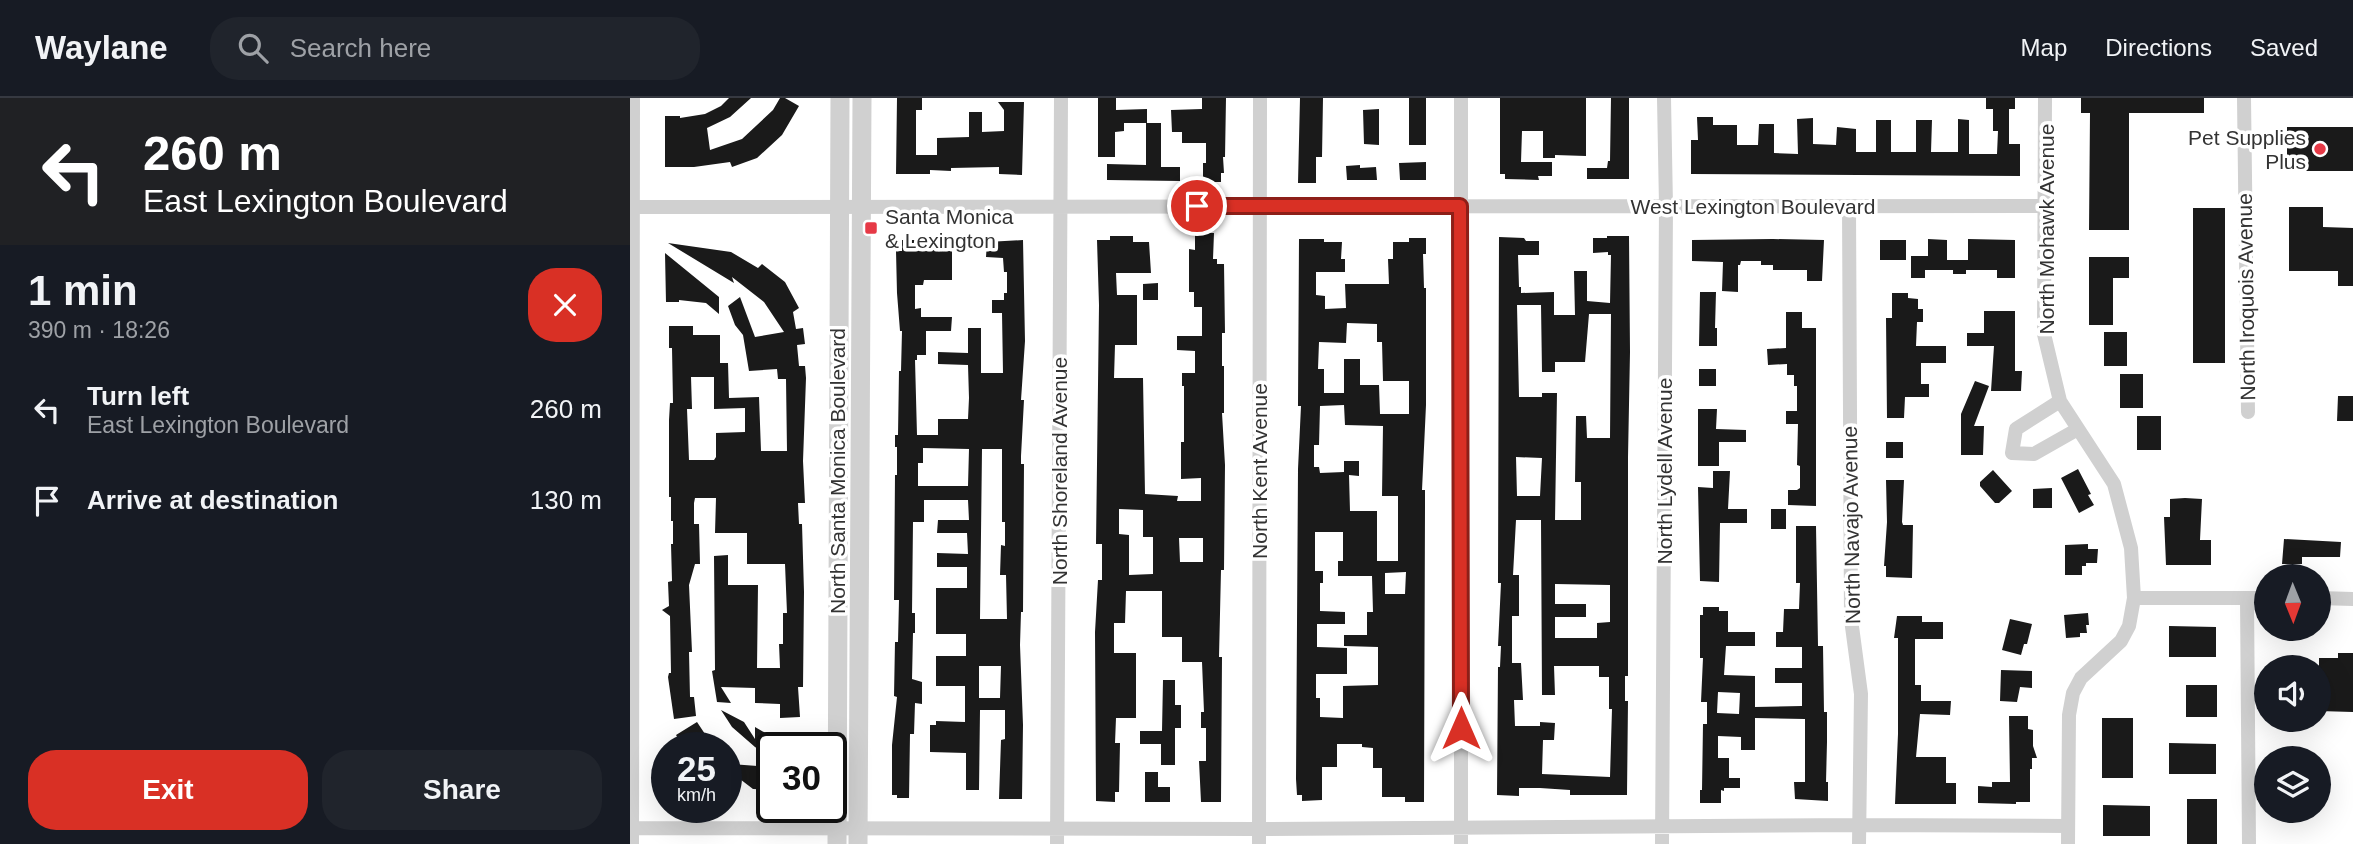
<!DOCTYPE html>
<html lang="en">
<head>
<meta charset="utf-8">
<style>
	body { margin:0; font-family:Helvetica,sans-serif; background:#20242c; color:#f1f3f6; height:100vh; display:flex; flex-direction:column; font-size:26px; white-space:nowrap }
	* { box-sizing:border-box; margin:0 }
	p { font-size:23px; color:#9ea1a6 }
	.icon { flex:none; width:38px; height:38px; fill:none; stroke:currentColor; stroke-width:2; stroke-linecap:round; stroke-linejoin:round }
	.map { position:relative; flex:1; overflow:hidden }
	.sheet { display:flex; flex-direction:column; background:#171b24; width:630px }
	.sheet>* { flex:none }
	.guide { background:#202124; color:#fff; overflow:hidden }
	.needle { width:46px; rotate:179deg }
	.tools { position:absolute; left:1624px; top:466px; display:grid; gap:14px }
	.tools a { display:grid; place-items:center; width:77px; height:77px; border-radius:50%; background:#171b24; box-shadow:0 7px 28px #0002; font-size:35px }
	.speed { position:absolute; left:21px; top:634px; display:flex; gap:14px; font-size:35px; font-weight:700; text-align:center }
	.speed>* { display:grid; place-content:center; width:91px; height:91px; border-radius:50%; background:#171b24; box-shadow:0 7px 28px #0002; line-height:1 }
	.speed small { font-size:18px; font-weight:400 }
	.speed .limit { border:4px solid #111; border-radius:10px; background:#fff; color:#111 }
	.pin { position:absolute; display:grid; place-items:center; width:60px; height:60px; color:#fff; margin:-30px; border:4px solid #fff; border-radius:50%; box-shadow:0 2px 7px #0007 }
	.me { position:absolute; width:77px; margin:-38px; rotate:0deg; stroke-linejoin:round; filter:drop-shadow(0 0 5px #0008) }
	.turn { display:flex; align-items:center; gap:24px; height:147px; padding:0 28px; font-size:32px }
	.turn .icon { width:91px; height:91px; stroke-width:2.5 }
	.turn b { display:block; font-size:49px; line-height:60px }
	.round { display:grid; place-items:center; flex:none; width:74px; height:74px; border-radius:28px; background:#20242c }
	.head { display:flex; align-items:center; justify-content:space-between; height:119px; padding:0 28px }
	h1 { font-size:42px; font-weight:700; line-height:52px }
	.action { display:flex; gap:14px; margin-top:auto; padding:14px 28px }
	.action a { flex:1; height:80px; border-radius:28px; background:#d93025; color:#fff; font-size:28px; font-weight:700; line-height:80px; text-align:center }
	.action a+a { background:#20242c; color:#f1f3f6 }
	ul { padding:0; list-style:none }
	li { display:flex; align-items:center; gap:21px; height:91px; padding:0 28px }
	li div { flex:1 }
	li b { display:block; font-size:26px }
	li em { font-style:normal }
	header { display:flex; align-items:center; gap:42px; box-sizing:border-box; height:98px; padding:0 35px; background:#171b24; border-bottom:2px solid #363941 }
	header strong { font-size:33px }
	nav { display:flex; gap:38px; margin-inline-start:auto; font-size:24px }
	.search { width:490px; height:63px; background:#20242c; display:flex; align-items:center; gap:18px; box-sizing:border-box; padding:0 24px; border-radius:28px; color:#9ea1a6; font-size:26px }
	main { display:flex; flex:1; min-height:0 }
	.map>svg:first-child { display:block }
</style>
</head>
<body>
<header>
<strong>Waylane</strong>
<div class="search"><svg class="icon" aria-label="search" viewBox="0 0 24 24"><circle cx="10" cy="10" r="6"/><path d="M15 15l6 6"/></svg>Search here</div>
<nav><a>Map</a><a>Directions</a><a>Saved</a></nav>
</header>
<main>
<section class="sheet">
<div class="guide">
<div class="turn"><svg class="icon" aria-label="left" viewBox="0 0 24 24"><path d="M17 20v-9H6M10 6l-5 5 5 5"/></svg><div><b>260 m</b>East Lexington Boulevard</div></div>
</div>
<div class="head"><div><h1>1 min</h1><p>390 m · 18:26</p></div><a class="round" style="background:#d93025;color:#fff"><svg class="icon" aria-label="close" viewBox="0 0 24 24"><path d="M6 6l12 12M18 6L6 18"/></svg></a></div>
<ul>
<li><svg class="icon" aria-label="left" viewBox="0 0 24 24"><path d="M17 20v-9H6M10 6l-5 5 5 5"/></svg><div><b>Turn left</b><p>East Lexington Boulevard</p></div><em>260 m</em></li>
<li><svg class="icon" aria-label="arrive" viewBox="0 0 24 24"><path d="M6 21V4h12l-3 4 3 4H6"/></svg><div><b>Arrive at destination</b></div><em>130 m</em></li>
</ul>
<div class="action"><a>Exit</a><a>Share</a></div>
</section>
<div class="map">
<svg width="1723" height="746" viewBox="0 0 1723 746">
	<rect width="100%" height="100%" fill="#fff"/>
	<path fill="#1a1a1a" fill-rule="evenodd" d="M99,0H121L100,19L77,30L80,52L112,41L143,12L150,0H155L169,8L152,37L127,60L102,69L100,64L64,69H35V18H50V20L75,16L91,8Z
		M267,0H292V12H286V57H307V40L339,39V14H352V34L374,33V12L368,4H394L392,77L369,76V69L321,70V73L300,72V76H266Z
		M468,0H486V12L517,11V25H494V33L485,34V59H468Z
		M572,0H596L595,59H593L594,75H591V84H573V65H576V45H552V34H542L541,12L572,11Z
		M670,0H693L692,59H686V85H668Z
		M779,0H796V47H779Z
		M870,0H956V58L925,57V60H913V33H892L891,64H922V78H908L909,82L875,81V76H870Z
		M981,0H999V81H957V70H977L978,63H980Z
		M1356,0H1385V11H1379V46H1390V78L1061,76V42H1068L1067,19H1083V27H1107V47H1128L1129,26H1144V55L1168,56L1167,21L1183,20V46L1206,47L1207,29L1226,31V54H1246V22H1261V54H1286V22H1302L1301,54H1328V21L1339,22V56H1367L1368,33H1363V11H1356Z
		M1451,0H1574V15H1499V132H1459L1460,15H1451Z
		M749,11V47L734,46L733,12Z
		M516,25H531V69H550V83L477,82V66L516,67Z
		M1657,29H1723V73H1657Z
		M796,64V82H770L769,65Z
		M730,67V70L746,69L747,82H717L716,68Z
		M1659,109H1693V129L1723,130V188H1708V173H1659Z
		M1563,110H1595V265H1563Z
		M565,135H584L583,161H587V166H594L595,235H592V268H594V315H592L595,367L594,472H591L589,559H592L591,704H571L569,663H576V630H571V614H574L572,564H552V539H532V493H496L495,525H484V555H506V620H486L485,645H490L489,694H485V704L466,703L465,534L468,482H472V446H466L469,207L467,142H480V138H503V144H519L521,175H486L487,197H507V247H485L484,280H513L515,396L548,398L547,403H571V380L551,381V344H554V288H552V275H565V253L547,252V238H572V209H564V194H559V151L565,152ZM489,411L513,412V439H523V476L499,477V437L489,436ZM549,440H573V464H550Z
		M977,138H999L1000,254L998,359V578H995V603H998L997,697H940V692L910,690H889V698L867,697L868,569H870L871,548H868L871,485H868L869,139L894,140L896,143H909V157H888L889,189H891V195L924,194V217H945L944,173H957V203L980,205L981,157H978V154L963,155V140H977ZM887,207H911L912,274H925V264H955L959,216H981L980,340H957L956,318H946L945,384H951V422H925L927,295H912V299H889ZM886,359L912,360L910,398H887ZM886,422H911L912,597H925L924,568H969V579H979V611H982L980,679L912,676L913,642H924L925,625L910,624V628H885L884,602H893L891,565H882V518H889V477H883ZM925,486L980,487V524L967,525V540H925V519H956V506H925Z
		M779,140H796V156H793L794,190H796V307L792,392H795V408L794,704H775V699H752V670H743V650L732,649V646H707V669H692V702L672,703V697H667L666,681L668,371L671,308H668L669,141H694V144H712L711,161H715V174H686V197L695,198V211L716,210L715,186H759L758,161H763V144H779ZM717,225L747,226V244H752L753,283H779V316H750L749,287H730V261H714V295H694V271H688L689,244L716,245ZM714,307L715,327L753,328L752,398H768V463H747V413H720L719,377L729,378V363H714V374L690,375L689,369H684V347H689L690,308ZM685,434H713V463H708V478H742L743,514H737V537H714V548L748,549V587L713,588V620L690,619V600H686V576H717V550L687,549V526H715V514L690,513V485H693V473H685ZM776,474L775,496H755V475Z
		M1143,141L1194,142L1192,183H1177V172H1143V167H1131V163H1111L1110,167H1108V194L1092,193L1093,164L1062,163V142Z
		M1298,141L1317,142V162H1338V141L1385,142V180H1367V172H1336V176H1323V172H1295V180H1281V158H1298Z
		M272,142H292V152L322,151V182H294L293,187H285V211L291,210V219H322L321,233H296V257H287V262H285L287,337H308V321H338L339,300L338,267L308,266V254L338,255V230H351V275H373L372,215H362V202H374V195H377V174H374L373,160L356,159L357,144L393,142L395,243L391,302H394L391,358V366H394L393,514H391L390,547L393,627L392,701H369L371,642L375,641V612H350L349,692H336V655L300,654V627H306V623L335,624V588H306V558H336V536H306V490H337V469H307V455L338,456L337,435H307L308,422H339L338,402H294V424H283L282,515H285V535H283L282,581L292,584V606L285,605L284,636H280L279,700H267V697H262V647L267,599L264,598L265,544H268L269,502H264L265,377H267V349H265V337H268L269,273H271L272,233H270L267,195L266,153H272ZM293,350L339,351L338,388H288V365H293ZM352,351H372V424H375V448L371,447L370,477H376L377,521H350ZM349,568H371L370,600H349Z
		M1250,142H1276V162H1250Z
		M38,145L101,154L128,170L132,166L155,184L169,210L163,214L166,231L173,230L175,246L167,247L169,268H175L176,280L173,363L175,405H168L169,426H172L174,494L173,589H168L170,619L150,620V606L125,605V590L91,589L101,605L87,604L82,573L85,572L84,458L98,457V487H128L127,570H150L149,546H153V515H157L155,466H117V435H85L86,400H65L64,405V426H69L70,466H65L59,487L62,554H59L60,599H64L66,618L44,621L38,579L39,575H41L40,518L32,512L39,508L38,484L42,483L41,446H43V423H41V399H39V322L40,305H43L42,250H39V228H63V237H90V265H98L99,300L129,299L131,353H157L156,281H148L147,271L119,273L113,237L105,227L98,208L110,199L125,239L154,234L134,204L102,179L104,185ZM61,279H84V311L115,310V334L86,335V359L84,362H59L57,311H62Z
		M35,155L89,199V216L76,205L49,202V204H36Z
		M1459,159H1499V180H1483V227H1459Z
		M528,185V202H513V186Z
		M1070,194H1086L1085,230H1087V248H1069Z
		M1262,195H1278V200L1288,201V211H1293V224H1287L1286,248H1316V265H1291V286H1299V299H1275L1274,320H1257L1256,220H1262Z
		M1354,213H1385V273H1392L1391,293H1361L1364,248H1337V235H1354Z
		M1156,214H1172V230H1186V408L1158,407V392H1167L1170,390V368L1167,367L1168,326H1156V313H1167V288H1164V277H1157V266L1138,267L1137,251L1156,250Z
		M1474,234H1497V268H1474Z
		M1069,271H1086V288H1069Z
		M1490,276H1513V310H1490Z
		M1345,283L1359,288L1344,328H1354L1353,357H1331V316Z
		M1708,298H1723V323H1707Z
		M1068,311H1087L1086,331L1116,332V344H1089V368H1068Z
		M1507,318H1531V352H1507Z
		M1256,344H1273V360H1256Z
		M1448,371L1461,396L1458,397L1464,407L1449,415L1431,380Z
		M1363,372L1382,393L1369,405H1365L1350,388V384Z
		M1083,373H1100L1098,411H1117V425H1090L1089,484L1070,483L1068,389L1083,390Z
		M1256,382H1274L1272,424L1273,427H1283L1282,480L1256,479V468H1254L1257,424Z
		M1422,390V410H1403V391Z
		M1555,400L1572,401L1570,442H1581V467H1536L1534,419H1540V401Z
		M1141,411H1156V431H1141Z
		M1166,428H1186L1188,548H1193L1194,614H1197V644L1196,684H1198V703L1165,701L1164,684H1175V621L1125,620V652H1111V639L1088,638V660H1099V680H1110V690H1094V693L1091,692V705H1070V692H1072L1073,626H1077V604H1071L1073,560H1070V517H1073V509H1089V513H1098V534H1125V548H1096L1094,577L1125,578V609L1172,608V585H1145V570H1172V549H1146V534H1153L1154,511H1169L1170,485H1166ZM1088,594L1110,595L1109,616L1087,615Z
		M1654,441L1711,444L1710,459H1672V466H1652Z
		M1458,446V451H1468L1467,465H1456V468H1452V477H1435V447Z
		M1458,515L1459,527H1456L1457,535H1450V539L1436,540L1434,517Z
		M1267,518H1292V524H1313V541H1285V587H1291V603H1321L1320,617L1290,616L1286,659H1316V685H1326V706H1265L1268,636V540H1264Z
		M1380,521L1402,526L1397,546H1394L1391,557L1372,552Z
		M1539,528L1586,529V559H1539Z
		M1708,555H1723V614L1689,613V560H1708Z
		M1371,572L1402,573V590L1390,589L1387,604L1370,603Z
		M533,582H545V607H551V630H545V667H531V646H510V633H532Z
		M1556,587H1587V619H1556Z
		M91,612L114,624L125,641V629L139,637L135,649L128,651L125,649L102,629Z
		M1379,618H1398V631L1403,632V648L1407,660H1402V671H1400V704H1386V706L1348,705V688L1362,689V684H1380Z
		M1472,620H1503V680H1472Z
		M67,624L79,642L68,649H53L46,637Z
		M1539,645L1586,646V676H1539Z
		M96,662L101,666L142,669V692L123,691L106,678L96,692Z
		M515,674H528V689H540V704H515Z
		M1557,701H1587V746H1557Z
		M1473,707L1520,708V738H1473Z"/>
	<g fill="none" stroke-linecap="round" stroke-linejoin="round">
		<path stroke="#d0d0d0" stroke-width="14" d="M831,0V746
			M1415,0L1414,236L1430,303L1484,386L1501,450L1504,500L1499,528L1491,543L1451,580L1443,595L1439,617L1438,746
			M1614,0L1618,314
			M1219,108L1221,521L1231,596L1229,746
			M0,109L1415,108
			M1430,303L1386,331L1382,355L1404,356L1448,331
			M1504,500H1636
			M1617,500L1619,746
			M1689,500L1723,501
			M0,730L629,731L1229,727L1438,728
			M2,746L3,0
			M427,746L431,0
			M629,746L630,0
			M1032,746L1036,108L1034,0"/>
		<path stroke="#d0d0d0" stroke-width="19" d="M207,746L210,0
			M228,746L232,0"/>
	</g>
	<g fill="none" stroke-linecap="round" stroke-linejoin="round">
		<defs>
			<path id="route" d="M567,108H830L831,630"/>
		</defs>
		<use href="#route" stroke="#8d1f18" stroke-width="18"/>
		<use href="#route" stroke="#d93025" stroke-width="12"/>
	</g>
	<g fill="#e63946" stroke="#fff" stroke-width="2.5">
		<circle cx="1690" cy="51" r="7"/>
		<rect x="234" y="123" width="14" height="14" rx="3.5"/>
	</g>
	<g text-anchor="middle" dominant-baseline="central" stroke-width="7" stroke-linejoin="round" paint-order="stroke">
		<g font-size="21" fill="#333" stroke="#fff" text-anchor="end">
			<text x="1676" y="39">Pet Supplies<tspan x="1676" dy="24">Plus</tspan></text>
			<text x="255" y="118" text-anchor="start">Santa Monica<tspan x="255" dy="24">&amp; Lexington</tspan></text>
		</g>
		<g font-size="21" fill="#333" stroke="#fff">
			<text x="1123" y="108">West Lexington Boulevard</text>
			<text transform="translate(1416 131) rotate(-90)">North Mohawk Avenue</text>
			<text transform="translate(1616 199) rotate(-91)">North Iroquois Avenue</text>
			<text transform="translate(207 373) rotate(-90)">North Santa Monica Boulevard</text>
			<text transform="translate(429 373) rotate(-90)">North Shoreland Avenue</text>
			<text transform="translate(629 373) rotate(-90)">North Kent Avenue</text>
			<text transform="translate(1034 373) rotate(-90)">North Lydell Avenue</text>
			<text transform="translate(1221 427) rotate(-91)">North Navajo Avenue</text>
		</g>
	</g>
</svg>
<div class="tools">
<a><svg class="needle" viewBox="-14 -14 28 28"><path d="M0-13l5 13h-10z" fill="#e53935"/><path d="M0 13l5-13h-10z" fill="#9ea1a6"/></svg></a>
<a><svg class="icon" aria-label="sound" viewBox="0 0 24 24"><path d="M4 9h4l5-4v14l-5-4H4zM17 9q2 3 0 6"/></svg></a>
<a><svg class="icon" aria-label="layers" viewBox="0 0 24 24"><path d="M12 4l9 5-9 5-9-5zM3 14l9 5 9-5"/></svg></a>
</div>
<div class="speed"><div>25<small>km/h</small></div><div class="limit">30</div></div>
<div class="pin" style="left:567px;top:108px;background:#d93025"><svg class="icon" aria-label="arrive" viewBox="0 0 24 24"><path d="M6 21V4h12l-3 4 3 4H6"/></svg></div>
<svg class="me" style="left:831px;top:630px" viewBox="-20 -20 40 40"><path d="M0-17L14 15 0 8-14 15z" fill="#d93025" stroke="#fff" stroke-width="4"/></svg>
</div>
</main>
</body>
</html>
